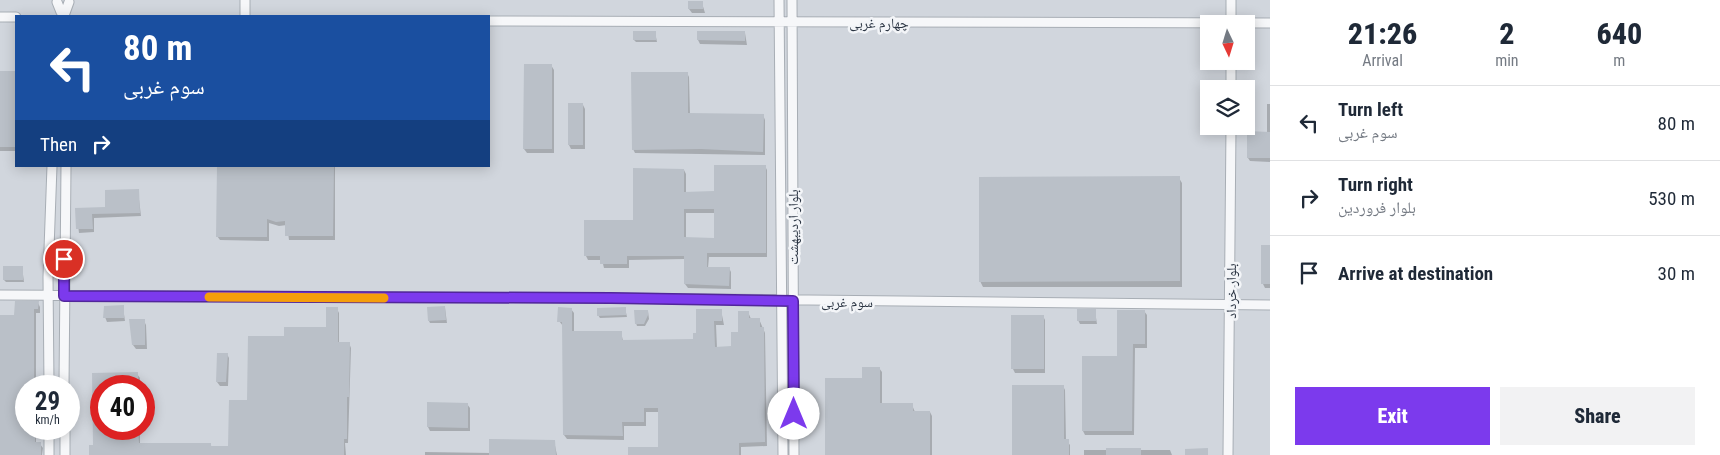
<!DOCTYPE html>
<html lang="en">
<head>
<meta charset="utf-8">
<style>
	body { margin:0; font-family:"Roboto Condensed","Noto Naskh Arabic",sans-serif; background:#f2f2f3; color:#1f2937; height:100vh; display:flex; flex-direction:column; font-size:19px; white-space:nowrap }
	* { box-sizing:border-box; margin:0 }
	p { font-size:16px; color:#747a83 }
	.icon { flex:none; width:28px; height:28px; fill:none; stroke:currentColor; stroke-width:2; stroke-linecap:round; stroke-linejoin:round }
	.map { position:relative; flex:1; overflow:hidden }
	.drawer { display:flex; flex-direction:column; background:#fff; width:450px }
	.drawer>* { flex:none }
	.top-card { position:absolute; left:15px; top:15px; width:475px; height:152px; border-radius:0px; box-shadow:0 2px 12px #0003; background:#1a4fa0; color:#fff; overflow:hidden }
	.needle { width:32px; rotate:176deg }
	.buttons { position:absolute; left:1200px; top:15px; display:grid; gap:10px }
	.buttons a { display:grid; place-items:center; width:55px; height:55px; border-radius:0px; background:#fff; box-shadow:0 2px 12px #0003; font-size:25px }
	.speed { position:absolute; left:15px; top:375px; display:flex; gap:10px; font-size:25px; font-weight:700; text-align:center }
	.speed>* { display:grid; place-content:center; width:65px; height:65px; border-radius:50%; background:#fff; box-shadow:0 2px 12px #0003; line-height:1 }
	.speed small { font-size:12px; font-weight:400 }
	.speed .limit { border:8px solid #d22; background:#fff; color:#111 }
	.pin { position:absolute; display:grid; place-items:center; width:42px; height:42px; color:#fff; margin:-21px; border:2px solid #fff; border-radius:50%; box-shadow:0 1px 5px #0007 }
	.me { position:absolute; width:55px; margin:-28px; rotate:0deg; stroke-linejoin:round; filter:drop-shadow(0 0 4px #0008) }
	.turn { display:flex; align-items:center; gap:18px; height:105px; padding:0 25px; font-size:22px }
	.turn .icon { width:65px; height:65px; stroke-width:2.5 }
	.turn b { display:block; font-size:35px; line-height:42px }
	.then { display:flex; align-items:center; height:48px; padding:0 25px; background:#0003; gap:10px; font-size:19px }
	.eta { display:flex; justify-content:space-evenly; align-items:center; height:85px; text-align:center }
	.eta b { font-size:30px; font-weight:800; line-height:35px }
	.cta { display:flex; gap:10px; margin-top:auto; padding:10px 25px }
	.cta a { flex:1; height:58px; border-radius:0px; background:#7c3aed; color:#fff; font-size:20px; font-weight:800; line-height:58px; text-align:center }
	.cta a+a { background:#f2f2f3; color:#1f2937 }
	ul { padding:0; list-style:none }
	li { display:flex; align-items:center; gap:15px; height:75px; padding:0 25px; border-top:1px solid #e0e1e3 }
	li div { flex:1 }
	li b { display:block; font-size:19px }
	li em { font-style:normal }
	main { display:flex; flex:1; min-height:0 }
	.map>svg:first-child { display:block }
</style>
</head>
<body>
<main>
<div class="map">
<svg width="1270" height="455" viewBox="0 0 1270 455">
	<rect width="100%" height="100%" fill="#e3e7eb"/>
	<path fill="#d1d6dd" fill-rule="evenodd" d="M0,0H1270V455H0ZM16,16H489V166H16ZM1209,24H1246V61H1209ZM1209,89H1246V126H1209ZM26,386H69V429H26ZM101,386H144V429H101Z"/>
	<path fill="#0003" fill-rule="evenodd" d="M702,3L705,13H692L689,9Z
		M655,32L657,42H636L634,40Z
		M745,33L747,45L700,44L698,40Z
		M551,65L554,70V153H527L524,149Z
		M0,72L16,73V151H0Z
		M687,73L689,77L690,114L763,115L765,120V155L635,153L633,149Z
		M1267,104H1270V162L1250,161L1248,158L1267,133Z
		M583,105L585,109V149H571L569,145Z
		M218,166H335V240H289L287,225L279,226L269,223V241L220,240L217,236Z
		M765,166L767,170V257H709L708,268H729L731,272V289L688,288L685,284V259L629,260V268H604L602,260H588L586,256L634,221L684,170L686,174V193L715,192ZM686,213H715V239H686Z
		M1179,178L1182,183V287H983L980,281Z
		M138,191L141,216L94,218V232L79,233L76,209L107,208Z
		M1270,246V288H1265L1263,284Z
		M22,267L24,282H6L4,280Z
		M38,303L40,307V313H36V386H26V429H36V444H40L43,448L42,455H0V316H15Z
		M123,307L125,321L107,322L105,317Z
		M445,308L447,323H430L429,321Z
		M625,308L627,317L600,318L598,315Z
		M337,309L339,313V343H349L351,348L348,443H345L346,455H90L94,446V374H137L140,378V386H101V429H140V444H210L212,447L230,448L248,401L286,337L328,328Z
		M571,309L574,313V332H621L623,341H695L698,334L721,310L724,325H716L717,348H733L748,312L751,319H759L765,333L767,446L741,447V455H629L659,448V412H646V426H624V440L567,439L564,435L563,326L559,321Z
		M648,311L649,319L645,326H637L636,323Z
		M1095,311L1097,324H1080L1078,320Z
		M1144,311L1147,315V348H1135L1134,435H1085L1083,431L1118,357Z
		M1013,316H1043L1045,320V373H1015L1013,369Z
		M144,321L146,325L147,349H136L133,345Z
		M227,354L229,358L228,386H220L217,382Z
		M879,368L882,372V404L912,405L915,412H930L932,416V455H826L863,379Z
		M1063,386L1065,390L1066,440L1070,445V455H1014Z
		M467,404L470,408V431H430L428,427Z
		M554,441L557,455H425V452L491,453Z
		M1084,450H1170L1172,455H1084Z"/>
	<path fill="#bac0c8" fill-rule="evenodd" d="M688,1H703V9H688Z
		M633,31H656V40H633Z
		M697,31H745V41L697,40Z
		M524,64H552V149H523Z
		M0,71H16V147H0Z
		M631,72H688V113L764,114L763,152L701,149L632,150Z
		M568,103H583V145H568Z
		M1247,131L1270,132V158H1247Z
		M714,165H766V253H707V267H730L729,286L684,284V256H627V264H600V256H584V220H633V168L684,169V192L714,191ZM684,209H714V238L684,237Z
		M217,166H334L333,236H285V221L276,222L267,219V237H216Z
		M1180,176V281L979,282V177Z
		M139,189L140,213L92,214L93,229H76L75,208L105,207V190Z
		M1261,245H1270V284H1261Z
		M3,266H23V280H3Z
		M15,301H39L38,309H34V386H26V429H35V442H41V455H0V315H14Z
		M124,305V318H103L104,306Z
		M445,306L446,320L428,321L427,307Z
		M326,307H338V342H350L349,397H347V439H344V455H89V445H93L92,373L138,372V386H101V429H138L139,443H211V446H228L229,400H247L248,336H284V327H326Z
		M558,307L572,308V331H622V340L693,339V333H696V309H722V321H714L715,347L731,346V332H738V311H749V318H760V327H764L765,442L739,443V455H628V447H658V408H644V422H622L623,436L563,435L562,322H557Z
		M626,307V315L597,316V308Z
		M1077,309H1096V321H1077Z
		M634,310H648V315L644,324H635Z
		M1117,310H1145V344H1133L1132,431H1082V356H1117Z
		M1011,315H1044V369H1011Z
		M129,319H145V345H132Z
		M217,353H228L226,382H216Z
		M862,367H880V403H913V411H930V455H825V378H862Z
		M1012,385H1064V439H1069V455H1012Z
		M427,402L468,403V428L427,427Z
		M489,439L555,440L556,455H489Z
		M1106,448H1141V455H1106Z
		M1208,448V455H1185V449Z"/>
	<g fill="none" stroke-linecap="round" stroke-linejoin="round">
		<defs>
			<path id="minor" d="M779,0L783,455
				M792,0L794,455
				M1231,0V24
				M57,2L61,12L65,13L69,2
				M245,16V0
				M0,17H16
				M489,21L1270,23
				M1231,61V89
				M0,295L611,298L1270,305
				M49,386L48,277L52,166
				M64,386L66,166
				M49,429V455
				M65,429V455
				M1228,455L1231,126"/>
		</defs>
		<use href="#minor" stroke="#a8aeb5" stroke-width="11"/>
		<use href="#minor" stroke="#f6f7f9" stroke-width="9"/>
	</g>
	<g fill="none" stroke-linecap="round" stroke-linejoin="round">
		<defs>
			<path id="route" d="M64,259V296L611,298L793,301L794,414"/>
		</defs>
		<use href="#route" stroke="#51269a" stroke-width="12"/>
		<use href="#route" stroke="#7c3aed" stroke-width="9"/>
		<path stroke="#f59e0b" stroke-width="9" d="M209,297L384,298"/>
	</g>
	<g text-anchor="middle" dominant-baseline="central" stroke-width="5" stroke-linejoin="round" paint-order="stroke">
		<g font-size="14" fill="#2b3543" stroke="#f3f5f8">
			<text x="879" y="23">چهارم غربی</text>
			<text transform="translate(793 227) rotate(-90)">بلوار اردیبهشت</text>
			<text transform="translate(1231 291) rotate(-90)">بلوار خرداد</text>
			<text x="847" y="302">سوم غربی</text>
		</g>
	</g>
</svg>
<div class="buttons">
<a><svg class="needle" viewBox="-14 -14 28 28"><path d="M0-13l5 13h-10z" fill="#e53935"/><path d="M0 13l5-13h-10z" fill="#747a83"/></svg></a>
<a><svg class="icon" aria-label="layers" viewBox="0 0 24 24"><path d="M12 4l9 5-9 5-9-5zM3 14l9 5 9-5"/></svg></a>
</div>
<div class="speed"><div>29<small>km/h</small></div><div class="limit">40</div></div>
<div class="pin" style="left:64px;top:259px;background:#d93025"><svg class="icon" aria-label="arrive" viewBox="0 0 24 24"><path d="M6 21V4h12l-3 4 3 4H6"/></svg></div>
<svg class="me" style="left:794px;top:414px" viewBox="-20 -20 40 40"><circle r="19" fill="#fff"/><path d="M0-13L10 11 0 6-10 11z" fill="#7c3aed"/></svg>
<div class="top-card">
<div class="turn"><svg class="icon" aria-label="left" viewBox="0 0 24 24"><path d="M17 20v-9H6M10 6l-5 5 5 5"/></svg><div><b>80 m</b>سوم غربی</div></div>
<div class="then">Then<svg class="icon" aria-label="right" viewBox="0 0 24 24"><path d="M7 20v-9h11M14 6l5 5-5 5"/></svg></div>
</div>
</div>
<section class="drawer">
<div class="eta">
<div><b>21:26</b><p>Arrival</p></div>
<div><b>2</b><p>min</p></div>
<div><b>640</b><p>m</p></div>
</div>
<ul>
<li><svg class="icon" aria-label="left" viewBox="0 0 24 24"><path d="M17 20v-9H6M10 6l-5 5 5 5"/></svg><div><b>Turn left</b><p>سوم غربی</p></div><em>80 m</em></li>
<li><svg class="icon" aria-label="right" viewBox="0 0 24 24"><path d="M7 20v-9h11M14 6l5 5-5 5"/></svg><div><b>Turn right</b><p>بلوار فروردین</p></div><em>530 m</em></li>
<li><svg class="icon" aria-label="arrive" viewBox="0 0 24 24"><path d="M6 21V4h12l-3 4 3 4H6"/></svg><div><b>Arrive at destination</b></div><em>30 m</em></li>
</ul>
<div class="cta"><a>Exit</a><a>Share</a></div>
</section>
</main>
</body>
</html>
